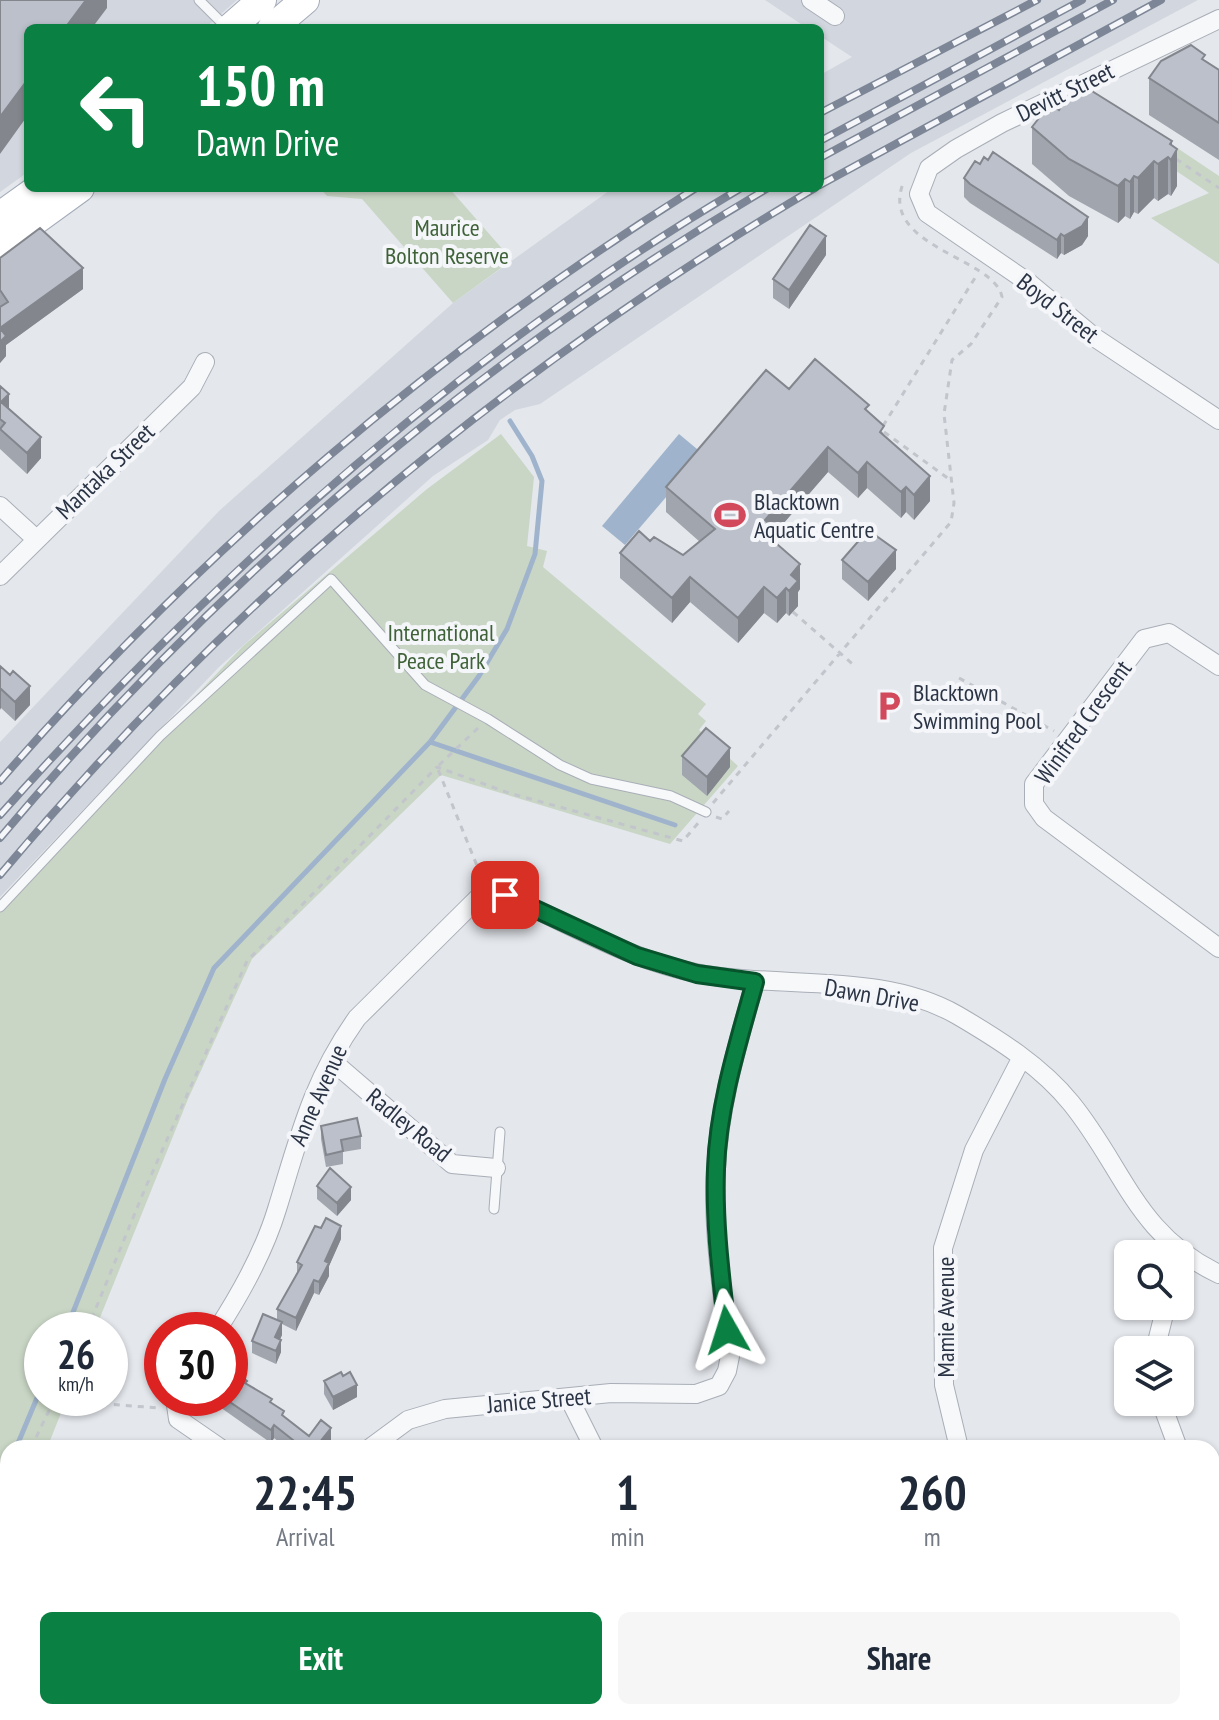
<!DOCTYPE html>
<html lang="en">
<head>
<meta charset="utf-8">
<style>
	body { margin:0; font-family:"PT Sans Narrow",sans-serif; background:#f6f6f7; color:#1f2937; height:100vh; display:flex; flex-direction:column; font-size:30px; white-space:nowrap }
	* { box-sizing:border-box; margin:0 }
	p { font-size:26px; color:#747a83 }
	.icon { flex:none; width:44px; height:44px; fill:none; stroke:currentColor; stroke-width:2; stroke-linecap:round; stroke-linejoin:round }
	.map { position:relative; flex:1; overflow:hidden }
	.details { position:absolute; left:0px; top:1440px; width:1220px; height:280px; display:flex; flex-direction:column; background:#fff; border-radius:24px 24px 0 0; box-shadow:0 2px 6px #0004 }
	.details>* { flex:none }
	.hud { position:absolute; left:24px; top:24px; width:800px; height:168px; border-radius:12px; box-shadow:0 2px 6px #0004; background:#0b8043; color:#fff; overflow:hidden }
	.fabs { position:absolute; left:1114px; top:1240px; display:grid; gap:16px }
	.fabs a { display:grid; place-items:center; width:80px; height:80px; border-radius:12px; background:#fff; box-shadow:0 2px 6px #0004; font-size:40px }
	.speed { position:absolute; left:24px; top:1312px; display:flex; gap:16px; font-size:40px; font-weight:700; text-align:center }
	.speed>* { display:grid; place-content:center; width:104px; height:104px; border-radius:50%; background:#fff; box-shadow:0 2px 6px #0004; line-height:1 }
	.speed small { font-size:20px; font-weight:400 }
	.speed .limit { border:12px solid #d22; background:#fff; color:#111 }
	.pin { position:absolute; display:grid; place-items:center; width:68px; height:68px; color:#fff; margin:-34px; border-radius:16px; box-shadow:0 4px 12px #0006 }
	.me { position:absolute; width:88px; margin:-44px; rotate:354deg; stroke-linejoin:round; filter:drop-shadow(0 0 6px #0008) }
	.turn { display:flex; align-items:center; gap:28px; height:168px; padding:0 40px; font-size:36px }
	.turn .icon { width:104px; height:104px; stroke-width:2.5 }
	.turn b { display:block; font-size:56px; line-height:68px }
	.eta { display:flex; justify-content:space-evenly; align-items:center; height:136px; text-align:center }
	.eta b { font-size:48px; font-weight:800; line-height:56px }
	.cta { display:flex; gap:16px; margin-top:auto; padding:16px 40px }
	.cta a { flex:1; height:92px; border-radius:12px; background:#0b8043; color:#fff; font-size:32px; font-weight:800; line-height:92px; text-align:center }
	.cta a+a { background:#f6f6f7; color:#1f2937 }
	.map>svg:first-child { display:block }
</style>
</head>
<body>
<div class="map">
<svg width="1219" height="1720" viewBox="0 0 1219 1720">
	<rect width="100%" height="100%" fill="#e4e7ec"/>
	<path fill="#d2d6de" d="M0,0H237L205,28H28V172L0,192Z
		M765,0H1198L911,153L540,404L515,410L500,420L488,440L433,476L219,667L0,897V742L219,511L453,303L613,188H820V75L852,57L820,36V28H807Z"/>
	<path fill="#c9d6c5" d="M1104,99L1219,176V264L1151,218L1209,193L1084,109Z
		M320,188H449L512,260L453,303L362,199L327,196Z
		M501,434L534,477L527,546L547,551L543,567L706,704L698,714L706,721L699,730L738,766L670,844L441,775L252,959L188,1099L95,1330H42V1398H67L47,1448H8V1712H30L22,1720H0V901L243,646L427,489Z"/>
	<path fill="#9fb4cc" d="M679,434L703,454L625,545L602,526Z"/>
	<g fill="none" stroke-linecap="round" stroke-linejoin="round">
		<path stroke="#9fb4cc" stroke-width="5" d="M430,742L675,825
			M66,1330L165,1079L214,968L430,742L479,676L507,629L535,554L542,481L532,456L510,421
			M16,1448L42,1386
			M0,1485L8,1466"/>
		<defs>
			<path id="lane" d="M199,0L227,28
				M0,907L160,736L331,579L425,685L488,719L560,765L591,779L671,796L706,812
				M494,1209L500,1132
				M0,1602L8,1559
				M425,1712L435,1720
				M326,1720L331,1712"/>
			<path id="street" d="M811,0L835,16
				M1219,19L1002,123L956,149L929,168L919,194L927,213L1029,283L1094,337L1219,420
				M0,506L35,538
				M0,576L192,387L205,362
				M1219,666L1169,633L1144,639L1034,784V804L1044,818L1219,948
				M331,1060L452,1164L496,1168
				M217,1330C241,1293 264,1252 277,1209C299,1138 312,1081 357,1018L477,899L489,892L505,895C568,923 633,962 701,974C783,989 882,972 957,1015C998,1039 1041,1066 1071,1103C1124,1168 1136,1235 1219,1274
				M1155,1350L1166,1306
				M175,1398L178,1419L220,1448
				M569,1398L594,1448
				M1161,1402L1178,1448
				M370,1448L408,1420L445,1409L611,1393L696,1394L719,1386L727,1371L730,1356C723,1294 712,1231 716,1168C719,1104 738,1043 755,982
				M959,1448L944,1385L943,1248L974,1150L1022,1057
				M1212,1541L1219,1560
				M552,1712L559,1720
				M907,1712L915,1720
				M193,1720L200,1712
				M487,1720L493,1712
				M977,1720L982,1712"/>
			<path id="primary" d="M230,28L262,0
				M272,28L305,0
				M0,216L39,188
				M0,246L80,188"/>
		</defs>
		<use href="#lane" stroke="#a9aeb7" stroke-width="11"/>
		<use href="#street" stroke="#a9aeb7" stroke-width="20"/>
		<use href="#primary" stroke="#a3abb8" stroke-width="30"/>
		<path stroke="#c2c5cb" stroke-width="3" stroke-dasharray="6 6" stroke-linecap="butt" d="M1176,159L1219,188
			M883,426L978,273
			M884,432L949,479
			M793,612L856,667
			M959,678L1054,731
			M478,728L437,767L482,878
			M713,803L951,522L954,503L944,414L952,360L971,344L1002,297C995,257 876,247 904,181
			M716,817L722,819L729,811
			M87,1330L144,1191L247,961L437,767L509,793L683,841L699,822
			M54,1400L159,1408
			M31,1448L55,1398
			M0,1479L8,1483
			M0,1540L8,1500"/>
		<use href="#lane" stroke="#f7f8fa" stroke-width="9"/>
		<use href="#street" stroke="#f7f8fa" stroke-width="18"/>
		<use href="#primary" stroke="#fff" stroke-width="28"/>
		<defs>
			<path id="rail" d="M820,113L1037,0
				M820,141L1082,0
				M820,158L1113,0
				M820,185L1161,0
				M0,781C200,550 438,349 696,188
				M0,815C216,573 460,354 741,188
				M0,838C215,581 479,358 768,188
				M0,875C230,600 506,370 815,188"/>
		</defs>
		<use href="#rail" stroke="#7d8696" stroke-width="8"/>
		<use href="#rail" stroke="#f4f6f9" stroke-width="5" stroke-dasharray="15" stroke-linecap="butt"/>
	</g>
	<path fill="#a1a5ae" d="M1205,60L1219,70V160L1149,115V78Z
		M1072,99L1172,145L1177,186L1171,196L1168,194L1158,201L1154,198L1138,214L1134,212L1130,219L1125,216L1118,223L1069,196L1032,164V127L1059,110Z
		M964,178L1088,236L1082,245L1064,255L1061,253L1057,259L970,203L964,197Z
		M826,255L789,309L773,298V279Z
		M0,258L83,289L6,345V356L0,363Z
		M0,386L9,409L41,458L27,474L0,449Z
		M789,389L869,413L930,501L914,520L906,512L901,518L867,488L858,498L828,472L776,532V544L800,589L798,592V606L789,616L786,613L777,623L764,613L738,643L690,602L672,623L620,578V553L650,541L683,555L700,542L666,512V487Z
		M842,560L896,569L868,601L842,579Z
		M0,666L30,705L15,721L1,708Z
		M682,756L730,767L707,796L682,775Z
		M321,1126L361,1136V1149L343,1152V1164L326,1167L321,1139Z
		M317,1186L351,1200L337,1216L317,1199Z
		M341,1239L329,1266V1276L319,1295L314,1293L296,1331L282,1324V1335L280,1339L281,1352L276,1364L252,1353V1341L277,1320V1309L297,1273V1262Z
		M324,1381L357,1397L333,1410L324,1394Z
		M247,1385L272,1403L284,1417L309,1436L331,1441L325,1448H287L274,1438L271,1443L217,1405V1401L214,1398H230Z"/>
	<path fill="#83868d" d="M86,0H107V8L92,28H65Z
		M28,79V115L0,154V117Z
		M1172,141V158L1177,149V186L1171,196L1170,144Z
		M1168,157V194L1158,201V164Z
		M1154,161V198L1138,214V178Z
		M1134,176V212L1130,219V182Z
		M1125,179V216L1118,223V186Z
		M1088,217V236L1082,245L1064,255V236Z
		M1061,234V253L1057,259V240Z
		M826,236V255L789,309V290Z
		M83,268V289L6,345V356L0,363V328Z
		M9,394V414L1,402Z
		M41,437V458L27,474V453Z
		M828,447V472L776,532V556L765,520Z
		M867,462V488L858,498V473Z
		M930,476V501L914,520V495Z
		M906,487V512L901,518V492Z
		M896,550V569L868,601V582Z
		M800,564V589L798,592V606L789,616V591L791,575Z
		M690,577V602L672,623V598Z
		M764,587V613L738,643V618Z
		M786,588V613L777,623V598Z
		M30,686V705L15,721V702Z
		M1,689V708L0,710V691Z
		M730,748V767L707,796V777Z
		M351,1187V1200L337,1216V1203Z
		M341,1226V1239L329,1266V1276L319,1295V1282L325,1261Z
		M314,1280V1293L296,1331V1318Z
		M282,1322V1335L275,1350V1337Z
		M281,1340V1352L276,1364V1351Z
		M357,1385V1397L333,1410V1397Z
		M274,1425V1438L271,1443V1430Z
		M331,1428V1441L325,1448H315Z"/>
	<path fill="#bbc0ca" stroke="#83868d" stroke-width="2" d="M0,0H86L65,28H28V79L0,117Z
		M1191,45L1205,55L1202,59L1219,70V123L1149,78L1161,61Z
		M1087,88L1172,141L1170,144L1177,149L1171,160L1168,157L1158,164L1154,161L1138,178L1134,176L1130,182L1125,179L1118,186L1069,159L1032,127L1050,104L1059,110L1068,96L1072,99L1079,90Z
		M993,152L1088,217L1082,226L1064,236L1061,234L1057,240L970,184L964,178L975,161L980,164L984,157L988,160Z
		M810,225L826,236L789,290L773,279Z
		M40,228L83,268L0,328L6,336L0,342V307L8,302L0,290V258Z
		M815,359L869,405L865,409L884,426L880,432L930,476L914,495L906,487L901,492L867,462L858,473L828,447L765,520L776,531L770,538L800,564L791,575L798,581L789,591L786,588L777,598L764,587L738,618L690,577L672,598L620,553L639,531L650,541L654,537L683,555L715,529L666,487L766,370L789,389Z
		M0,386L9,394L1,402L41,437L27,453L0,429L5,423L0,419Z
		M868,530L896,550L868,582L842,560Z
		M0,666L10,675L13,671L30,686L15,702L1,689L0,691Z
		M706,728L730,748L707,777L682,756Z
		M357,1118L361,1136L341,1140L343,1151L326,1155L321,1126Z
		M330,1168L351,1187L337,1203L317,1186Z
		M326,1218L341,1226L325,1261L329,1263L319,1282L314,1280L296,1318L277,1309L302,1265L297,1262L315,1226L321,1228Z
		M263,1314L282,1322L275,1337L281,1340L276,1351L252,1341Z
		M230,1367L247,1381L245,1383L272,1399L270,1402L284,1411L282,1415L309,1436L321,1420L331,1428L315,1448H303L274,1425L271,1430L224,1398H230Z
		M341,1372L343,1376L350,1372L357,1385L333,1397L324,1381Z"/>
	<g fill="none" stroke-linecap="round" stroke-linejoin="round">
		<defs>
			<path id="route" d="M505,895L637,956L697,974L755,982C738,1043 718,1106 716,1169C714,1223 721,1276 727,1330"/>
		</defs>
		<use href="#route" stroke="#07532c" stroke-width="20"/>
		<use href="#route" stroke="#0b8043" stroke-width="14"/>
	</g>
	<defs>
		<symbol id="stadium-bare" viewBox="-9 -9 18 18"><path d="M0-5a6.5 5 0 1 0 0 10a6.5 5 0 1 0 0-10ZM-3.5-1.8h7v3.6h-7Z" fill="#d1495b" stroke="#f4f6f9" stroke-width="2.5" paint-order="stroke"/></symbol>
		<symbol id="parking-bare" viewBox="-9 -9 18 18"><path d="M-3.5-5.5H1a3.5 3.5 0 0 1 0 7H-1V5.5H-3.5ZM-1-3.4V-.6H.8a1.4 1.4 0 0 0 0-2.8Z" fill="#d1495b" stroke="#f4f6f9" stroke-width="2.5" paint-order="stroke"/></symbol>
	</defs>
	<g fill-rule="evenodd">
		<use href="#stadium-bare" x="708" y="493" width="44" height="44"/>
		<use href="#parking-bare" x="867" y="684" width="44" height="44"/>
	</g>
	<g text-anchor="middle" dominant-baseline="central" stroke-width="8" stroke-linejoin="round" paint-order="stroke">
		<g font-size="24" fill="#2b3445" stroke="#f4f6f9">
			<text transform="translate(1065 92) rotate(-26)">Devitt Street</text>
			<text transform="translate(1058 308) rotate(38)">Boyd Street</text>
			<text transform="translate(105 471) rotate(-44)">Mantaka Street</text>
			<text transform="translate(1083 722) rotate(-54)">Winifred Crescent</text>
			<text transform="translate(872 995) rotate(10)">Dawn Drive</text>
			<text transform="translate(318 1095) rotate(-66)">Anne Avenue</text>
			<text transform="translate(409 1125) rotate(39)">Radley Road</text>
			<text transform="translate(945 1317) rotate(-90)">Mamie Avenue</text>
			<text transform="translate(539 1400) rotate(-5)">Janice Street</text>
		</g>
		<g font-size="24" fill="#3f6138" stroke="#f4f6f9">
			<text x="447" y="227">Maurice<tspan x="447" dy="28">Bolton Reserve</tspan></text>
			<text x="441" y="632">International<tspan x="441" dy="28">Peace Park</tspan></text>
		</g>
		<g font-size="24" fill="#2b3445" stroke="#f4f6f9" text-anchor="start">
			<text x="754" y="501">Blacktown<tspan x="754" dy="28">Aquatic Centre</tspan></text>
			<text x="913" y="692">Blacktown<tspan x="913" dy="28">Swimming Pool</tspan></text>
		</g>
	</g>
</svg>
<div class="fabs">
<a><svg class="icon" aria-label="search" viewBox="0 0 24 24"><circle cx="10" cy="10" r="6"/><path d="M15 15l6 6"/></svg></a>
<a><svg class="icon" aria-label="layers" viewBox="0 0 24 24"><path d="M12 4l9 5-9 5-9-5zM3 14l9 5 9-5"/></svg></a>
</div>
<div class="speed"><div>26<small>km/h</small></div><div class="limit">30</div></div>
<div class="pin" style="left:505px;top:895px;background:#d93025"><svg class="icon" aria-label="arrive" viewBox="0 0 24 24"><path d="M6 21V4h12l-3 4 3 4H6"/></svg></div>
<svg class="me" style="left:727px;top:1330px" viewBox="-20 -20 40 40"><path d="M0-17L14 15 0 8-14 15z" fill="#0b8043" stroke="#fff" stroke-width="4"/></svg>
<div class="hud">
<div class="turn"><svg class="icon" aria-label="left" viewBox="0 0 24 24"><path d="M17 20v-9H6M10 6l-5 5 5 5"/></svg><div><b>150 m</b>Dawn Drive</div></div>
</div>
<section class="details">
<div class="eta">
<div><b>22:45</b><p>Arrival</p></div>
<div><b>1</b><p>min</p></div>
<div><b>260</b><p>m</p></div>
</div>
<div class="cta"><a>Exit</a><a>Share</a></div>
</section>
</div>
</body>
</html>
